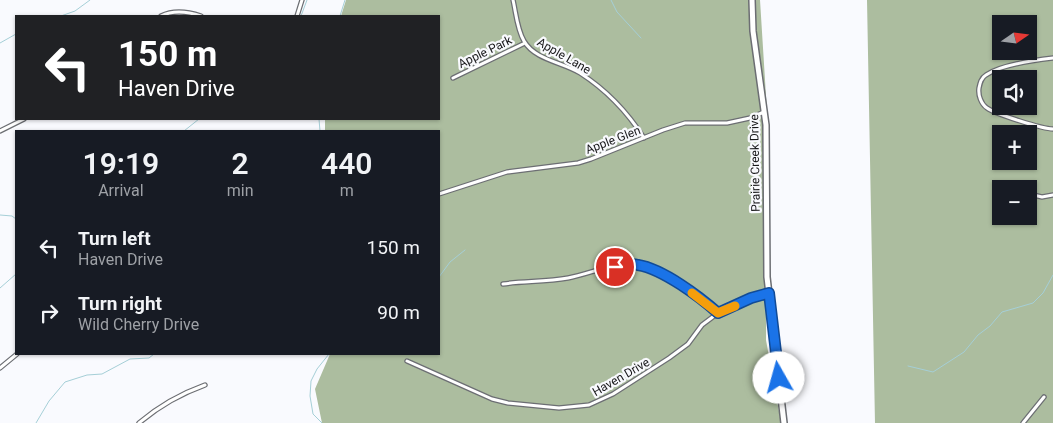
<!DOCTYPE html>
<html lang="en">
<head>
<meta charset="utf-8">
<style>
	body { margin:0; font-family:Roboto,sans-serif; background:#20242c; color:#f1f3f6; height:100vh; display:flex; flex-direction:column; font-size:19px; white-space:nowrap }
	* { box-sizing:border-box; margin:0 }
	p { font-size:16px; color:#9ea1a6 }
	.icon { flex:none; width:28px; height:28px; fill:none; stroke:currentColor; stroke-width:2; stroke-linecap:round; stroke-linejoin:round }
	.map { position:relative; flex:1; overflow:hidden }
	.details { position:absolute; left:15px; top:130px; width:425px; height:225px; display:flex; flex-direction:column; background:#171b24; border-radius:0px; box-shadow:0 1px 4px #0004 }
	.details>* { flex:none }
	.guide { position:absolute; left:15px; top:15px; width:425px; height:105px; border-radius:0px; box-shadow:0 1px 4px #0004; background:#202124; color:#fff; overflow:hidden }
	.needle { width:32px; rotate:76deg }
	.controls { position:absolute; left:992px; top:15px; display:grid; gap:10px }
	.controls a { display:grid; place-items:center; width:45px; height:45px; border-radius:0px; background:#171b24; box-shadow:0 1px 4px #0004; font-size:25px }
	.pin { position:absolute; display:grid; place-items:center; width:42px; height:42px; color:#fff; margin:-21px; border:2px solid #fff; border-radius:50%; box-shadow:0 1px 5px #0007 }
	.me { position:absolute; width:55px; margin:-28px; rotate:353deg; stroke-linejoin:round; filter:drop-shadow(0 0 4px #0008) }
	.turn { display:flex; align-items:center; gap:18px; height:105px; padding:0 20px; font-size:22px }
	.turn .icon { width:65px; height:65px; stroke-width:2.5 }
	.turn b { display:block; font-size:35px; line-height:42px }
	.eta { display:flex; justify-content:space-evenly; align-items:center; height:85px; text-align:center }
	.eta b { font-size:30px; font-weight:600; line-height:35px }
	ul { padding:0; list-style:none }
	li { display:flex; align-items:center; gap:15px; height:65px; padding:0 20px }
	li div { flex:1 }
	li b { display:block; font-size:19px }
	li em { font-style:normal }
	.map>svg:first-child { display:block }
</style>
</head>
<body>
<div class="map">
<svg width="1053" height="423" viewBox="0 0 1053 423">
	<rect width="100%" height="100%" fill="#f9fafe"/>
	<path fill="#acbd9f" fill-rule="evenodd" d="M346,0H760L767,112L766,340L781,423H322L315,389L330,354H439V131H325V119H439V16H341Z
		M867,0H1053V423H875ZM1001,24H1029V51H1001ZM1001,79H1029V106H1001ZM1001,134H1029V161H1001ZM1001,189H1029V216H1001Z"/>
	<g fill="none" stroke-linecap="round" stroke-linejoin="round">
		<path stroke="#a5cfd7" stroke-width="1" d="M611,0L617,12L641,38
			M61,16L75,11L90,0
			M301,16L307,0
			M340,16L345,0
			M0,43L16,34
			M319,119L320,131
			M184,131L199,119
			M0,215L12,216L16,219
			M439,277L450,262L465,250
			M0,288L16,274
			M908,366L933,372L964,352L978,335L990,326L1002,312L1033,303L1043,293L1053,275
			M36,423L49,401L65,382L87,375L102,374L130,359L149,358L154,354
			M322,423L313,414L310,396L311,381L317,369L329,354"/>
		<defs>
			<path id="street" d="M513,0C516,13 517,29 524,41C535,60 562,62 580,73C605,89 628,113 644,138
				M161,16C173,10 189,12 201,16
				M297,16L302,0
				M1053,58C1036,60 1000,65 986,75C981,78 980,83 979,88C978,95 981,104 987,108C995,114 1043,129 1053,129
				M453,78L525,43
				M0,131L24,119
				M439,194L507,172L578,163L591,159L663,130L685,123H727L750,118L764,112
				M1029,194L1042,197L1053,195
				M503,284C524,281 546,282 568,278C590,274 614,262 636,264C658,266 701,298 718,313
				M407,361L492,399L508,403L559,408L589,405L613,394L669,358L688,344L702,325L718,313L751,298L769,293
				M0,368L17,354
				M139,423C159,406 180,394 205,385
				M1023,423L1044,397"/>
			<path id="secondary" d="M752,0L753,31L766,125L767,277L784,423"/>
		</defs>
		<use href="#street" stroke="#6c6e73" stroke-width="5.5"/>
		<use href="#secondary" stroke="#6c6e73" stroke-width="8"/>
		<use href="#street" stroke="#fff" stroke-width="3"/>
		<use href="#secondary" stroke="#fff" stroke-width="5"/>
	</g>
	<g fill="none" stroke-linecap="round" stroke-linejoin="round">
		<defs>
			<path id="route" d="M615,267C622,265 631,263 638,265C663,269 700,297 718,313L751,298L769,293L779,378"/>
		</defs>
		<use href="#route" stroke="#114b97" stroke-width="12"/>
		<use href="#route" stroke="#1a73e8" stroke-width="9"/>
		<path stroke="#f59e0b" stroke-width="9" d="M692,293L718,313L735,306"/>
	</g>
	<g text-anchor="middle" dominant-baseline="central" stroke-width="4.5" stroke-linejoin="round" paint-order="stroke">
		<g font-size="12" fill="#18181a" stroke="#f9fafe">
			<text transform="translate(485 52) rotate(-26)">Apple Park</text>
			<text transform="translate(564 56) rotate(30)">Apple Lane</text>
			<text transform="translate(613 140) rotate(-21)">Apple Glen</text>
			<text transform="translate(755 163) rotate(-91)">Prairie Creek Drive</text>
			<text transform="translate(621 377) rotate(-30)">Haven Drive</text>
		</g>
	</g>
</svg>
<div class="controls">
<a><svg class="needle" viewBox="-14 -14 28 28"><path d="M0-13l5 13h-10z" fill="#e53935"/><path d="M0 13l5-13h-10z" fill="#9ea1a6"/></svg></a>
<a><svg class="icon" aria-label="sound" viewBox="0 0 24 24"><path d="M4 9h4l5-4v14l-5-4H4zM17 9q2 3 0 6"/></svg></a>
<a>+</a>
<a>−</a>
</div>
<div class="pin" style="left:615px;top:267px;background:#d93025"><svg class="icon" aria-label="arrive" viewBox="0 0 24 24"><path d="M6 21V4h12l-3 4 3 4H6"/></svg></div>
<svg class="me" style="left:779px;top:378px" viewBox="-20 -20 40 40"><circle r="19" fill="#fff"/><path d="M0-13L10 11 0 6-10 11z" fill="#1a73e8"/></svg>
<div class="guide">
<div class="turn"><svg class="icon" aria-label="left" viewBox="0 0 24 24"><path d="M17 20v-9H6M10 6l-5 5 5 5"/></svg><div><b>150 m</b>Haven Drive</div></div>
</div>
<section class="details">
<div class="eta">
<div><b>19:19</b><p>Arrival</p></div>
<div><b>2</b><p>min</p></div>
<div><b>440</b><p>m</p></div>
</div>
<ul>
<li><svg class="icon" aria-label="left" viewBox="0 0 24 24"><path d="M17 20v-9H6M10 6l-5 5 5 5"/></svg><div><b>Turn left</b><p>Haven Drive</p></div><em>150 m</em></li>
<li><svg class="icon" aria-label="right" viewBox="0 0 24 24"><path d="M7 20v-9h11M14 6l5 5-5 5"/></svg><div><b>Turn right</b><p>Wild Cherry Drive</p></div><em>90 m</em></li>
</ul>
</section>
</div>
</body>
</html>
